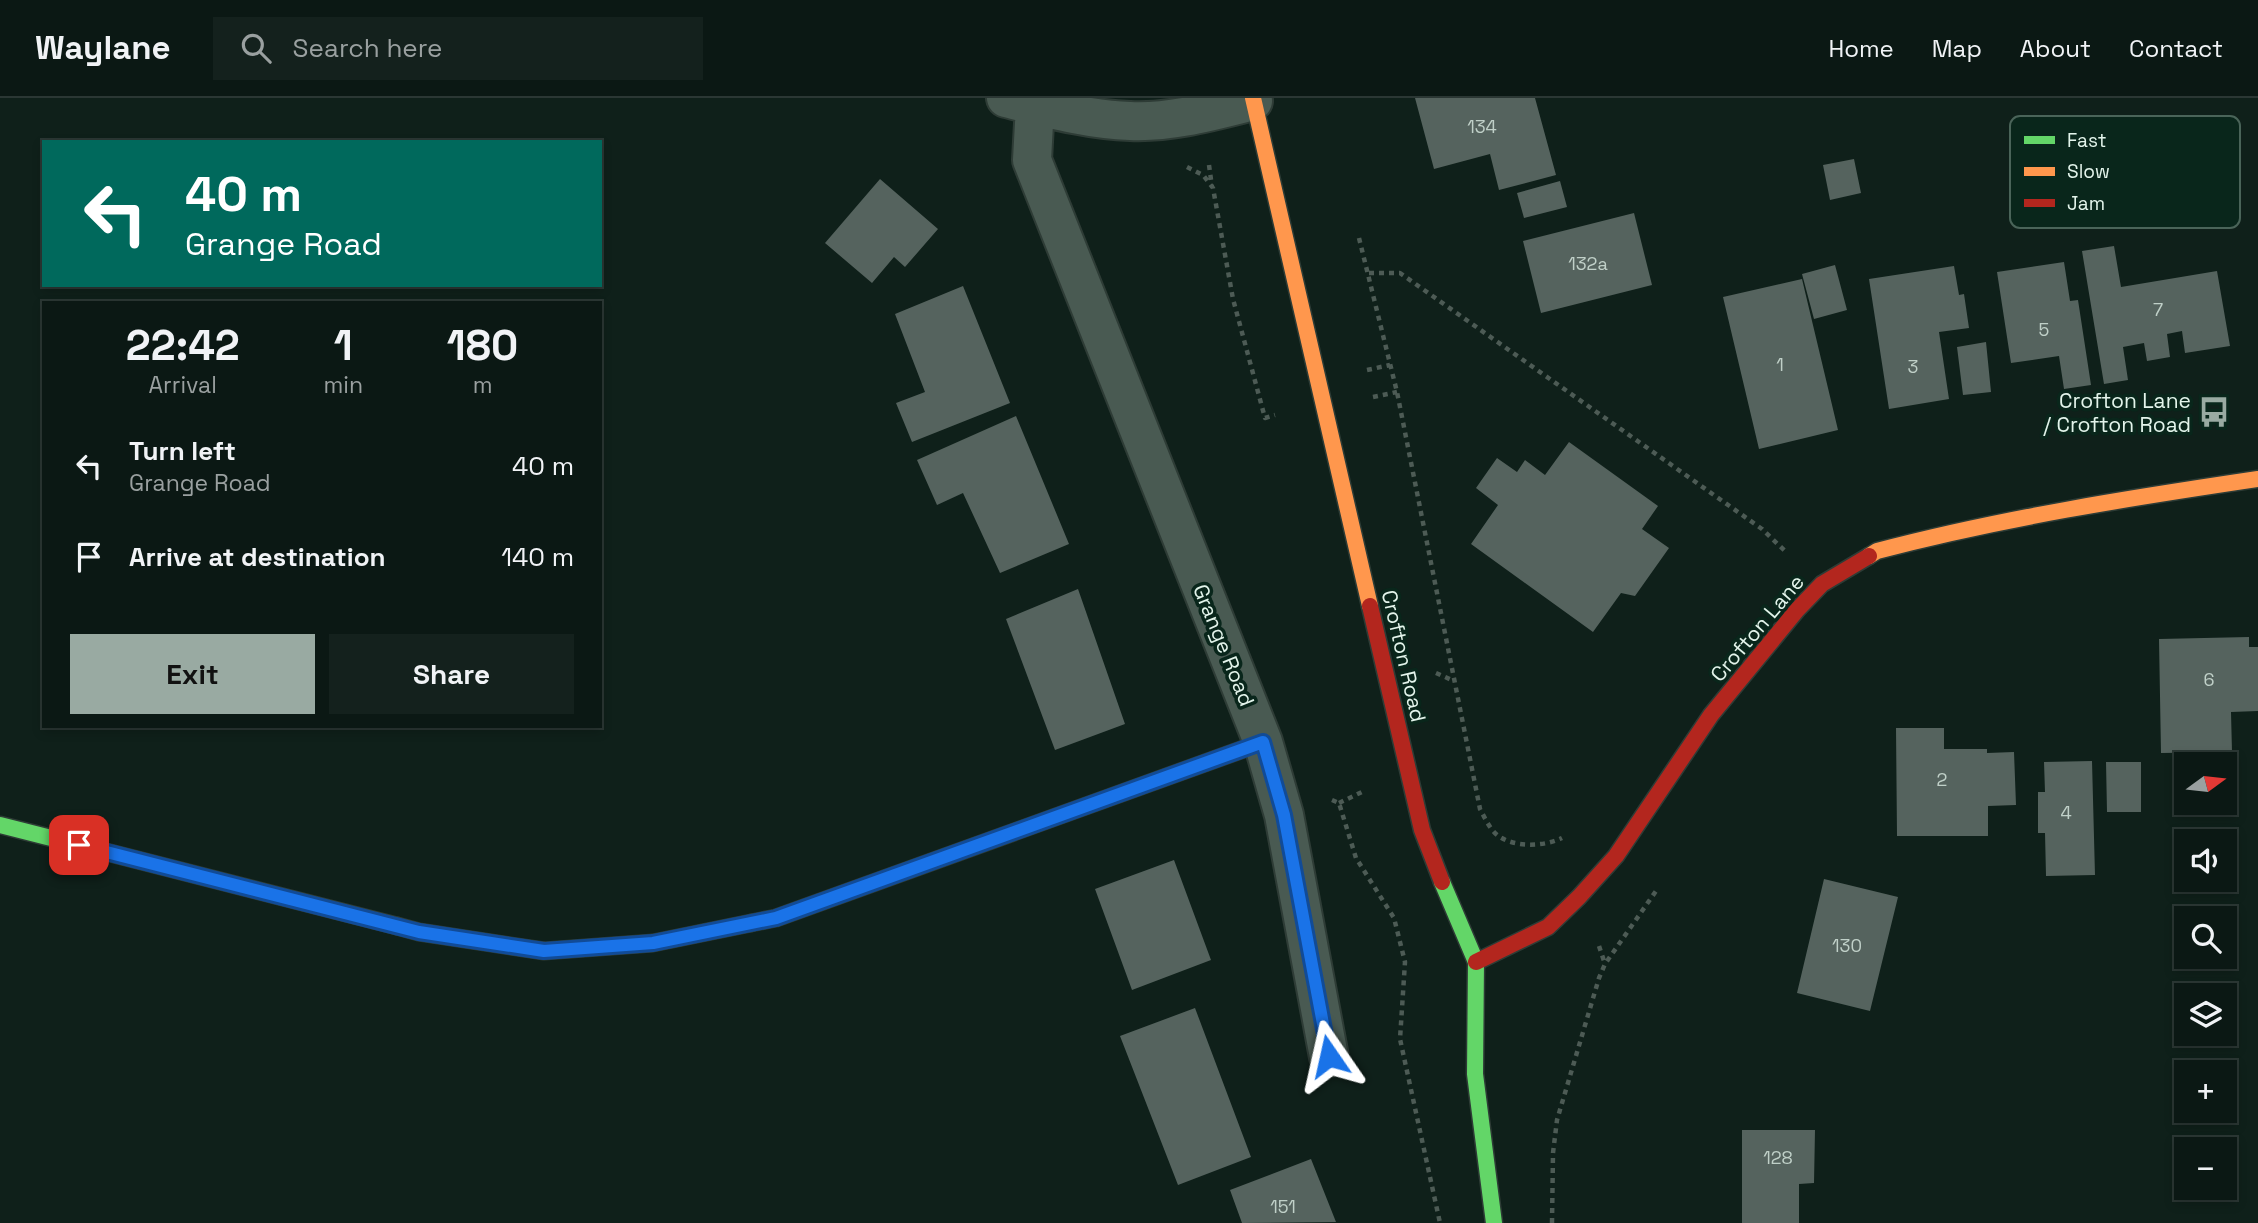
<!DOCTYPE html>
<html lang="en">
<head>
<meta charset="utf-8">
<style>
	body { margin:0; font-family:"Space Grotesk",sans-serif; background:#14211d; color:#f1f3f6; height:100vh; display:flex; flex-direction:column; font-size:26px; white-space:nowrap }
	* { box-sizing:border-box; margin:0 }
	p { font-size:23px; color:#9aa0a0 }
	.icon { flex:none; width:38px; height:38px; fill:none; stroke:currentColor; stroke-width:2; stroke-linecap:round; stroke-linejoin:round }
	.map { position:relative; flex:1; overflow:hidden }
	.side { position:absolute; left:42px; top:203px; width:560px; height:427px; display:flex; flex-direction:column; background:#0b1814; border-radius:0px; box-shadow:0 4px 10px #0003,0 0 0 2px #2b3734 }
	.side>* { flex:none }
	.banner { position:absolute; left:42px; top:42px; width:560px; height:147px; border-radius:0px; box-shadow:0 4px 10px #0003,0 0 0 2px #2b3734; background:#00695c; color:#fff; overflow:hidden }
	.needle { width:46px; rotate:75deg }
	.tools { position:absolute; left:2174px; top:654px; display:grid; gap:14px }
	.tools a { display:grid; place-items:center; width:63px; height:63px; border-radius:0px; background:#0b1814; box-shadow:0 4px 10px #0003,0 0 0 2px #2b3734; font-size:35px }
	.pin { position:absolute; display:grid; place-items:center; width:60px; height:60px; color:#fff; margin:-30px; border-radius:14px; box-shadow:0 4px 10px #0006 }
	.me { position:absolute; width:77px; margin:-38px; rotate:349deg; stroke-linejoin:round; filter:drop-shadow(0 0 5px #0008) }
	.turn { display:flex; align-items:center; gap:24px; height:147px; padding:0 28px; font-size:32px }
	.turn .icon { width:91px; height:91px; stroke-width:2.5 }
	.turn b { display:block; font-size:49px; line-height:60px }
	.eta { display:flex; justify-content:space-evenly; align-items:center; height:119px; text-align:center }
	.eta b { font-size:42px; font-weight:600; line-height:49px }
	.action { display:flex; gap:14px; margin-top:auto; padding:14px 28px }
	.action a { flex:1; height:80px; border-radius:0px; background:#99aaa2; color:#111; font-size:28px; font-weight:600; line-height:80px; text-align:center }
	.action a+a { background:#14211d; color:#f1f3f6 }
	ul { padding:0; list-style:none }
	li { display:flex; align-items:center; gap:21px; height:91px; padding:0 28px }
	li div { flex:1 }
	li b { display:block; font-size:26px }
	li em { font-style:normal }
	header { display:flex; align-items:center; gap:42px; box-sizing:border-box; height:98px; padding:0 35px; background:#0b1814; border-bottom:2px solid #2b3734 }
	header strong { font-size:33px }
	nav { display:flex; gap:38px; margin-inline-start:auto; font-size:24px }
	.search { width:490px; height:63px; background:#14211d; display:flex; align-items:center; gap:18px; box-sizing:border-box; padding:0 24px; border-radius:0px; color:#9aa0a0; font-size:26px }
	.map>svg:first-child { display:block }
</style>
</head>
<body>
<header>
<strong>Waylane</strong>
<div class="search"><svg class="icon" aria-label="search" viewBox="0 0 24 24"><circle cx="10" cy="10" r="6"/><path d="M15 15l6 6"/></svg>Search here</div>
<nav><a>Home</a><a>Map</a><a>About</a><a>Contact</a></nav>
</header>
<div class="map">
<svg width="2258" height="1125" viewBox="0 0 2258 1125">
	<rect width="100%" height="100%" fill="#0f201a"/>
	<path fill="#55635e" d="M1415,0H1535L1556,77L1499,92L1490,56L1434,71Z
		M1854,61L1861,95L1830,102L1823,67Z
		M880,81L938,131L905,169L894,159L872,185L825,145Z
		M1560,83L1567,109L1524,120L1517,95Z
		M1634,115L1652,187L1541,215L1523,143Z
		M2114,148L2121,189L2217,173L2230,248L2185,255L2182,233L2167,236L2170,259L2147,263L2144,245L2123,249L2128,282L2104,286L2082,153Z
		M2064,164L2070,203L2078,202L2091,287L2064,291L2059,258L2011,265L1997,174Z
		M1835,167L1847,212L1814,221L1802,176Z
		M1954,168L1959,197L1964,196L1969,230L1939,234L1949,301L1889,311L1869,181Z
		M1802,181L1838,332L1759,351L1723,199Z
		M963,188L1010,305L912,344L896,305L925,294L895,216Z
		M1986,244L1991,294L1963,297L1957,249Z
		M1016,318L1069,446L1000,475L963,395L937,407L917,362Z
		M1569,344L1658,408L1642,431L1669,450L1635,498L1621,495L1593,534L1471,446L1498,407L1476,390L1497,360L1517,374L1525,362L1545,377Z
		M1078,491L1125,626L1055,652L1006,521Z
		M2249,539V549H2258V613L2231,614L2232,654L2161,655L2159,541Z
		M1896,630H1944V651H1987V655L2014,654L2016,707L1988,708V738H1897Z
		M2092,663L2095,777L2046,778L2045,735H2038V694H2045L2044,664Z
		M2106,664H2141V714H2107Z
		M1174,762L1211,862L1132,892L1095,791Z
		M1824,781L1898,799L1870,913L1797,895Z
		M1195,910L1251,1059L1178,1087L1120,938Z
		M1742,1032H1815L1814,1085L1799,1086V1125H1742Z
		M1311,1061L1336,1124L1242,1125L1230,1092Z"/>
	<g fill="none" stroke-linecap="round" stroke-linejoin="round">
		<defs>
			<path id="street" d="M1006,0C1046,10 1089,22 1130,23C1171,25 1213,13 1253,3
				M1035,7L1032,62L1263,644L1284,717L1329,959"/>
			<path id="fast" d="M0,727L397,828
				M1442,784L1476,864L1475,976L1494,1125
				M751,825L776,820L1263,644"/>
			<path id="slow" d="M1253,0L1370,508
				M1869,458L1877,453C2002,420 2130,400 2258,381"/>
			<path id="jam" d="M1370,508L1422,732L1442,784
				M397,828L419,834L544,853L653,845L751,825
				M1476,864L1548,829L1579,799L1616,758L1711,617L1797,512L1822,486L1869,458"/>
		</defs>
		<use href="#street" stroke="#2e3c36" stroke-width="42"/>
		<use href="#fast" stroke="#2e3c36" stroke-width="19"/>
		<use href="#slow" stroke="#2e3c36" stroke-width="19"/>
		<use href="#jam" stroke="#2e3c36" stroke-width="19"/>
		<path stroke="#4d5b55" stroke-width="4.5" stroke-dasharray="5 5" stroke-linecap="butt" d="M1209,67L1212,89
			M1187,69L1203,77L1213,90L1233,201L1265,320L1275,317
			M1359,140L1397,294L1480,711C1485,720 1491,734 1500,739C1517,750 1546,748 1562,740
			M1369,175H1400L1762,431L1785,453
			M1367,272L1390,267
			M1373,299L1397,294
			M1436,575L1454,583
			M1332,702L1339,705L1356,760L1394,820L1405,864L1400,941L1440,1125
			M1339,705L1364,693
			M1599,848L1605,866
			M1552,1125L1553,1055L1557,1022L1599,880L1605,866L1656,793"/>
		<use href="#street" stroke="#495a52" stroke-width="38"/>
		<use href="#fast" stroke="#63d668" stroke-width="16"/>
		<use href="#slow" stroke="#ff974d" stroke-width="16"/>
		<use href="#jam" stroke="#b3261e" stroke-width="16"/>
	</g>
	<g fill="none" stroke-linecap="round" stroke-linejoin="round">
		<defs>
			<path id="route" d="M79,747L419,834L544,853L653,845L776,820L1263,644L1284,717L1329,958"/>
		</defs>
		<use href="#route" stroke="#114b97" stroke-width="18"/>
		<use href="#route" stroke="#1a73e8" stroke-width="12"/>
	</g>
	<defs>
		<symbol id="bus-bare" viewBox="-9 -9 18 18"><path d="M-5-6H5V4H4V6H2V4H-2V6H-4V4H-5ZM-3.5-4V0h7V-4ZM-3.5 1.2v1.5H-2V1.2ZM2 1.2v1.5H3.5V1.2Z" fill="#99aaa2" stroke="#09261b" stroke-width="2.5" paint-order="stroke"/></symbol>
	</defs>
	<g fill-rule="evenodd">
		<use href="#bus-bare" x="2192" y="292" width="44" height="44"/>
	</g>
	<g text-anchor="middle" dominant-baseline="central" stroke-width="7" stroke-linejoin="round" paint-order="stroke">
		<g font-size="18" fill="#c0d0c8">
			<text x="1482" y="28">134</text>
			<text x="1588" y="165">132a</text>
			<text x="2158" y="211">7</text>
			<text x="2044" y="231">5</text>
			<text x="1780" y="266">1</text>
			<text x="1913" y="268">3</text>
			<text x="2209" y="581">6</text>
			<text x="1942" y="681">2</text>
			<text x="2066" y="714">4</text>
			<text x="1847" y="847">130</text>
			<text x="1778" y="1059">128</text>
			<text x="1283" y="1108">151</text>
		</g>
		<g font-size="21" fill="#e3f4eb" stroke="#09261b" text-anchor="end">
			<text x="2191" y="302">Crofton Lane<tspan x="2191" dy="24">/ Crofton Road</tspan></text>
		</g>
		<g font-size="21" fill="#e3f4eb" stroke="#09261b">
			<text transform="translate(1757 530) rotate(-50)">Crofton Lane</text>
			<text transform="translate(1224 547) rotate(68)">Grange Road</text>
			<text transform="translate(1404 558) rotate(77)">Crofton Road</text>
		</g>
	</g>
	<rect x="2010" y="18" width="230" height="112" rx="10" fill="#09261b" stroke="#4a6459" stroke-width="2"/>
	<rect x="2024" y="38" width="31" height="8" fill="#63d668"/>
	<rect x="2024" y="69" width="31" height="9" fill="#ff974d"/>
	<rect x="2024" y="101" width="31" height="8" fill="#b3261e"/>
	<g font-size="19" fill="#e3f4eb">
		<text x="2067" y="49">Fast</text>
		<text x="2067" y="80">Slow</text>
		<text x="2067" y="112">Jam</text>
	</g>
</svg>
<div class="tools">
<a><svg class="needle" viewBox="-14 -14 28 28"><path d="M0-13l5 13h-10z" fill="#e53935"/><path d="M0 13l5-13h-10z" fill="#9aa0a0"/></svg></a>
<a><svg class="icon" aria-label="sound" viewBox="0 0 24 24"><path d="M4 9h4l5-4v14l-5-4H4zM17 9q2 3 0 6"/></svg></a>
<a><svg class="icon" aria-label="search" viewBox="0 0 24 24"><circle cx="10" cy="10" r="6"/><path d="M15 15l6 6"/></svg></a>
<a><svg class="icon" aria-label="layers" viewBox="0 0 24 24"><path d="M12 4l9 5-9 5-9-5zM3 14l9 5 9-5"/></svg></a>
<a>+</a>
<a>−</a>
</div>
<div class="pin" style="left:79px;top:747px;background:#d93025"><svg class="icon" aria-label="arrive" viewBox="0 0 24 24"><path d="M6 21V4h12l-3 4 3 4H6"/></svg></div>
<svg class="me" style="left:1329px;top:958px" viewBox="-20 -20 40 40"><path d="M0-17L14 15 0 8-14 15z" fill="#1a73e8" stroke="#fff" stroke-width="4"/></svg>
<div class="banner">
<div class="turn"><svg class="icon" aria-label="left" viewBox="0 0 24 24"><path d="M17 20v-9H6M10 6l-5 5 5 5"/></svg><div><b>40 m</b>Grange Road</div></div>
</div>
<section class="side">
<div class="eta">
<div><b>22:42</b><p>Arrival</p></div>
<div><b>1</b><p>min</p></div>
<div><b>180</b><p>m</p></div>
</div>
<ul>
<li><svg class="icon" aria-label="left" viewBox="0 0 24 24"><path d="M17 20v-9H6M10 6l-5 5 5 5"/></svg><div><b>Turn left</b><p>Grange Road</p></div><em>40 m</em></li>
<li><svg class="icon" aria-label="arrive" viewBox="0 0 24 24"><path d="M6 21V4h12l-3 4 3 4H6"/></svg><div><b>Arrive at destination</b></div><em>140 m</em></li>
</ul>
<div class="action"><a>Exit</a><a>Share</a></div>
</section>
</div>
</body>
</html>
